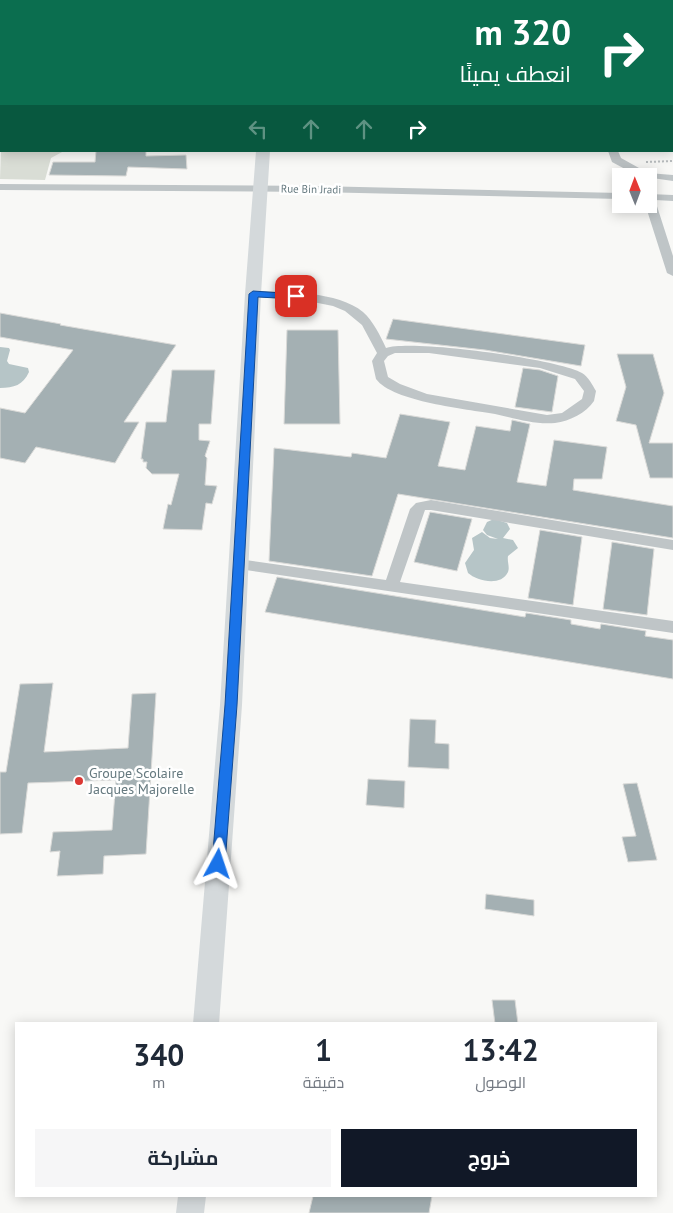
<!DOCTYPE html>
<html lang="ar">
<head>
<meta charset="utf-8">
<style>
	body { margin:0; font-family:"PT Sans",Cairo,sans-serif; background:#f6f6f7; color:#1f2937; direction:rtl; height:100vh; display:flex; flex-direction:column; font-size:19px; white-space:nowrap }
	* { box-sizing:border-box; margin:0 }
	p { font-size:16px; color:#747a83 }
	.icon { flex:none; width:28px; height:28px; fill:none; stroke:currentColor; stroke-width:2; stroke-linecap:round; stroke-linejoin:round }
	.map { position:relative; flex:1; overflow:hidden; direction:ltr }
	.details { position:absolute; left:15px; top:1022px; width:642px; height:175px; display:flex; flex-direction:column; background:#fff; border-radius:0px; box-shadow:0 2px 12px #0003; direction:rtl }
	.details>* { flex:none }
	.banner { position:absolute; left:0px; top:0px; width:674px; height:152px; box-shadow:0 2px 12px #0003; direction:rtl; background:#0b6e4f; color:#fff; overflow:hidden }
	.needle { width:32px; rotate:359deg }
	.buttons { position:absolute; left:612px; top:168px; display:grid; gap:10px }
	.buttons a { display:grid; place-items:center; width:45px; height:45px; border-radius:0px; background:#fff; box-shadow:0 2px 12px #0003; font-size:25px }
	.pin { position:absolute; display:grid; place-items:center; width:42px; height:42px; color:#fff; margin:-21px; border-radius:10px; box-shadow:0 2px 8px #0006 }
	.me { position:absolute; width:55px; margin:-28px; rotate:5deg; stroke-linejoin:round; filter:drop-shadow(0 0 4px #0008) }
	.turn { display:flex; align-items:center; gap:18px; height:105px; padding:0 20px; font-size:22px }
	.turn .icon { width:65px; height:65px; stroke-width:2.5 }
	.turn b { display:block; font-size:35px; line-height:42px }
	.lanes { display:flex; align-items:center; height:48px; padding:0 20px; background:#0003; justify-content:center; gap:25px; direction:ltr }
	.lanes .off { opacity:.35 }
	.eta { display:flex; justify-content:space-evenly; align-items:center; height:85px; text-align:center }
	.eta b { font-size:30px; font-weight:700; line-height:35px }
	.action { display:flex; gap:10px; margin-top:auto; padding:10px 20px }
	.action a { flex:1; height:58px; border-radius:0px; background:#111827; color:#fff; font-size:20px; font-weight:700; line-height:58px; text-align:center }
	.action a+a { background:#f6f6f7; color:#1f2937 }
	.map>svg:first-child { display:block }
</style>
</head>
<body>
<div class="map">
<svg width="673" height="1213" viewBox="0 0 673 1213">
	<rect width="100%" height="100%" fill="#f8f8f6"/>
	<path fill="#d9ddd5" d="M1,149V151H64L51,158L45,180L0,179Z"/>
	<path fill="#b6c5c7" d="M0,347L9,348L10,350L7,361L9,364L28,368L29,372C23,385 14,388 0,388Z
		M494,519L507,523L510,529L503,538L513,540L518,548L508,556C507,562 510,567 508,572C501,587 477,581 468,573L465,563L474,550L472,538L482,532L490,538L498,539L487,535L483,530L487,522Z"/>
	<path fill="#a4b0b3" stroke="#dadad8" d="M96,151H146V156L186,155L187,169L128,167L126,176L49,175L53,162H95Z
		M0,313L61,324L60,325L176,345L124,422H139L115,463L36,447L25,463L0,458V408L25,413L73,350L0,337Z
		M393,319L585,345L581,366L485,350L386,339Z
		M287,330H338L340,424H284Z
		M617,354H653L664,393L649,443H673V478H650L636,425L616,421L626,387Z
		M523,368L540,370L558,376L552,412L515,407Z
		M172,370H215L211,424H199V440L210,441L205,456L207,458L205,485L217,486L212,504L206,503L202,530L163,529L168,504L171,505L179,474H152L146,468L147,462H143V459H141L146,422H166Z
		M400,414L450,422L438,466L465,470L476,426L510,431L512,420L530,424L517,482L546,486L554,440L607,447L602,479H574L573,490L673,506V538L398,494L372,576L269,561L274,448L351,457L352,453L386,458Z
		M430,512L472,519L457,571L414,562Z
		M540,530L582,537L573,605L528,598Z
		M612,542L654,549L647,615L603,609Z
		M277,577L525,617L526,613L571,620V624L600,629L601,624L646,631L645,636L673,640V679L265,612Z
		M53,683L44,752L128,748L132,694L156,693L146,854L104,856L103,874L57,876L60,851L50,852L53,832L112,830L116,780L28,783L22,833L0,834V772H6L20,684Z
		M410,719L436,720L435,743L449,744V769L408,767Z
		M368,779L405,781L404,808L366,805Z
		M637,783L657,860L628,862L622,837L636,836L623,784Z
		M486,894L534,900V916L485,909Z
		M492,1000H515L518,1024H495Z
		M313,1196H432L429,1213H309Z"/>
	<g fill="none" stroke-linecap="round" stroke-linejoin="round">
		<path stroke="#b8bcbe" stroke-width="2" stroke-dasharray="2 2" stroke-linecap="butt" d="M646,162L673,161"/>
		<path fill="#bfc5c7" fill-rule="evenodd" d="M338,0H352L353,1H340Z
			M376,0H381L380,1H375Z"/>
		<path fill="#bfc5c7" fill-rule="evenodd" d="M562,0H570V1H562Z
			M601,0H613V1H602Z
			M673,7V13H672V8Z
			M672,29H673V35H672Z
			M608,151H618L621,158L648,173L673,175V181L638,176L612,162Z
			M0,184L316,186L621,193V199L316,192L0,190Z
			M649,194L673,195V201L655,200L673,256V276L667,273L645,204H649Z
			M253,291C284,292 338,291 363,312C373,321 380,335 386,348C412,339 558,359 582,373C588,376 593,386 596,391L594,401C586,413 570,421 555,423C535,425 514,418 495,414C467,409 393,402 376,379L372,361L377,353L362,325L345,311L333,306L308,301L249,296L247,294L249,292ZM395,353H429L540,368L575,379L584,391L582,399L562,413L547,415L427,394L400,384L388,377L384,361L388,356Z
			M431,500L673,540V550L431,510H425L400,582L673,621V633L239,569L234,568L232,564L234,560L239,559L386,580L410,509L416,503Z"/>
		<path fill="#d4d9db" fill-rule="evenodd" d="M267,0H279V1H268Z
			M256,151H270L261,294L242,705L219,1024H193L220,705L245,294Z
			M178,1196H206L204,1213H176Z"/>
	</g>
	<path fill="#1a73e8" stroke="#114b97" d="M253,291L296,294L301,296L296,299L258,297L237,705L225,864L223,869L218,870L213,869L212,864L225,705L249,294Z"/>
	<circle fill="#db3833" stroke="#fff" stroke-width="2" cx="79" cy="781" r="5"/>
	<g text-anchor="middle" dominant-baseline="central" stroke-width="5" stroke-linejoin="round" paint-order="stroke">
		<g font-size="11" fill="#65797f" stroke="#fff">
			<text transform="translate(311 189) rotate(1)">Rue Bin Jradi</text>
		</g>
		<g font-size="14" fill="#65797f" stroke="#fff" text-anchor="start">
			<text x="89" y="773">Groupe Scolaire<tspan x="89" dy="16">Jacques Majorelle</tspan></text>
		</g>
	</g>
</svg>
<div class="buttons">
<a><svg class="needle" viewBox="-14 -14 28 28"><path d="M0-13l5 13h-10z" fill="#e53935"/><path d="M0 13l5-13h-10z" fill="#747a83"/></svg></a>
</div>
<div class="pin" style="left:296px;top:296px;background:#d93025"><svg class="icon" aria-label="arrive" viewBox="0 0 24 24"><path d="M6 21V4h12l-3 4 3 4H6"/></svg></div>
<svg class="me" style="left:218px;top:864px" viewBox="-20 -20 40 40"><path d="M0-17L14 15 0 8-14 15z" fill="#1a73e8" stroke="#fff" stroke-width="4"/></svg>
<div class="banner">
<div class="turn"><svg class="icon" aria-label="right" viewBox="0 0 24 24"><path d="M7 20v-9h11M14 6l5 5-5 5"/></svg><div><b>320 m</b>انعطف يمينًا</div></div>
<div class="lanes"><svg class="icon off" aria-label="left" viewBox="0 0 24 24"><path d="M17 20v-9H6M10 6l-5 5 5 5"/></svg><svg class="icon off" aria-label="ahead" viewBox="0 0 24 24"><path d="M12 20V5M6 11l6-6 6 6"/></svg><svg class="icon off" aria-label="ahead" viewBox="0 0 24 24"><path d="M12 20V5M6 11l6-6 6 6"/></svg><svg class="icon" aria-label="right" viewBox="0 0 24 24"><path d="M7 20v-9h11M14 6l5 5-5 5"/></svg></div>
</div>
<section class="details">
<div class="eta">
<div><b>13:42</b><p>الوصول</p></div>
<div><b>1</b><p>دقيقة</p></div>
<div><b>340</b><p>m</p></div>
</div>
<div class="action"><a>خروج</a><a>مشاركة</a></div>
</section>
</div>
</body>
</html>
